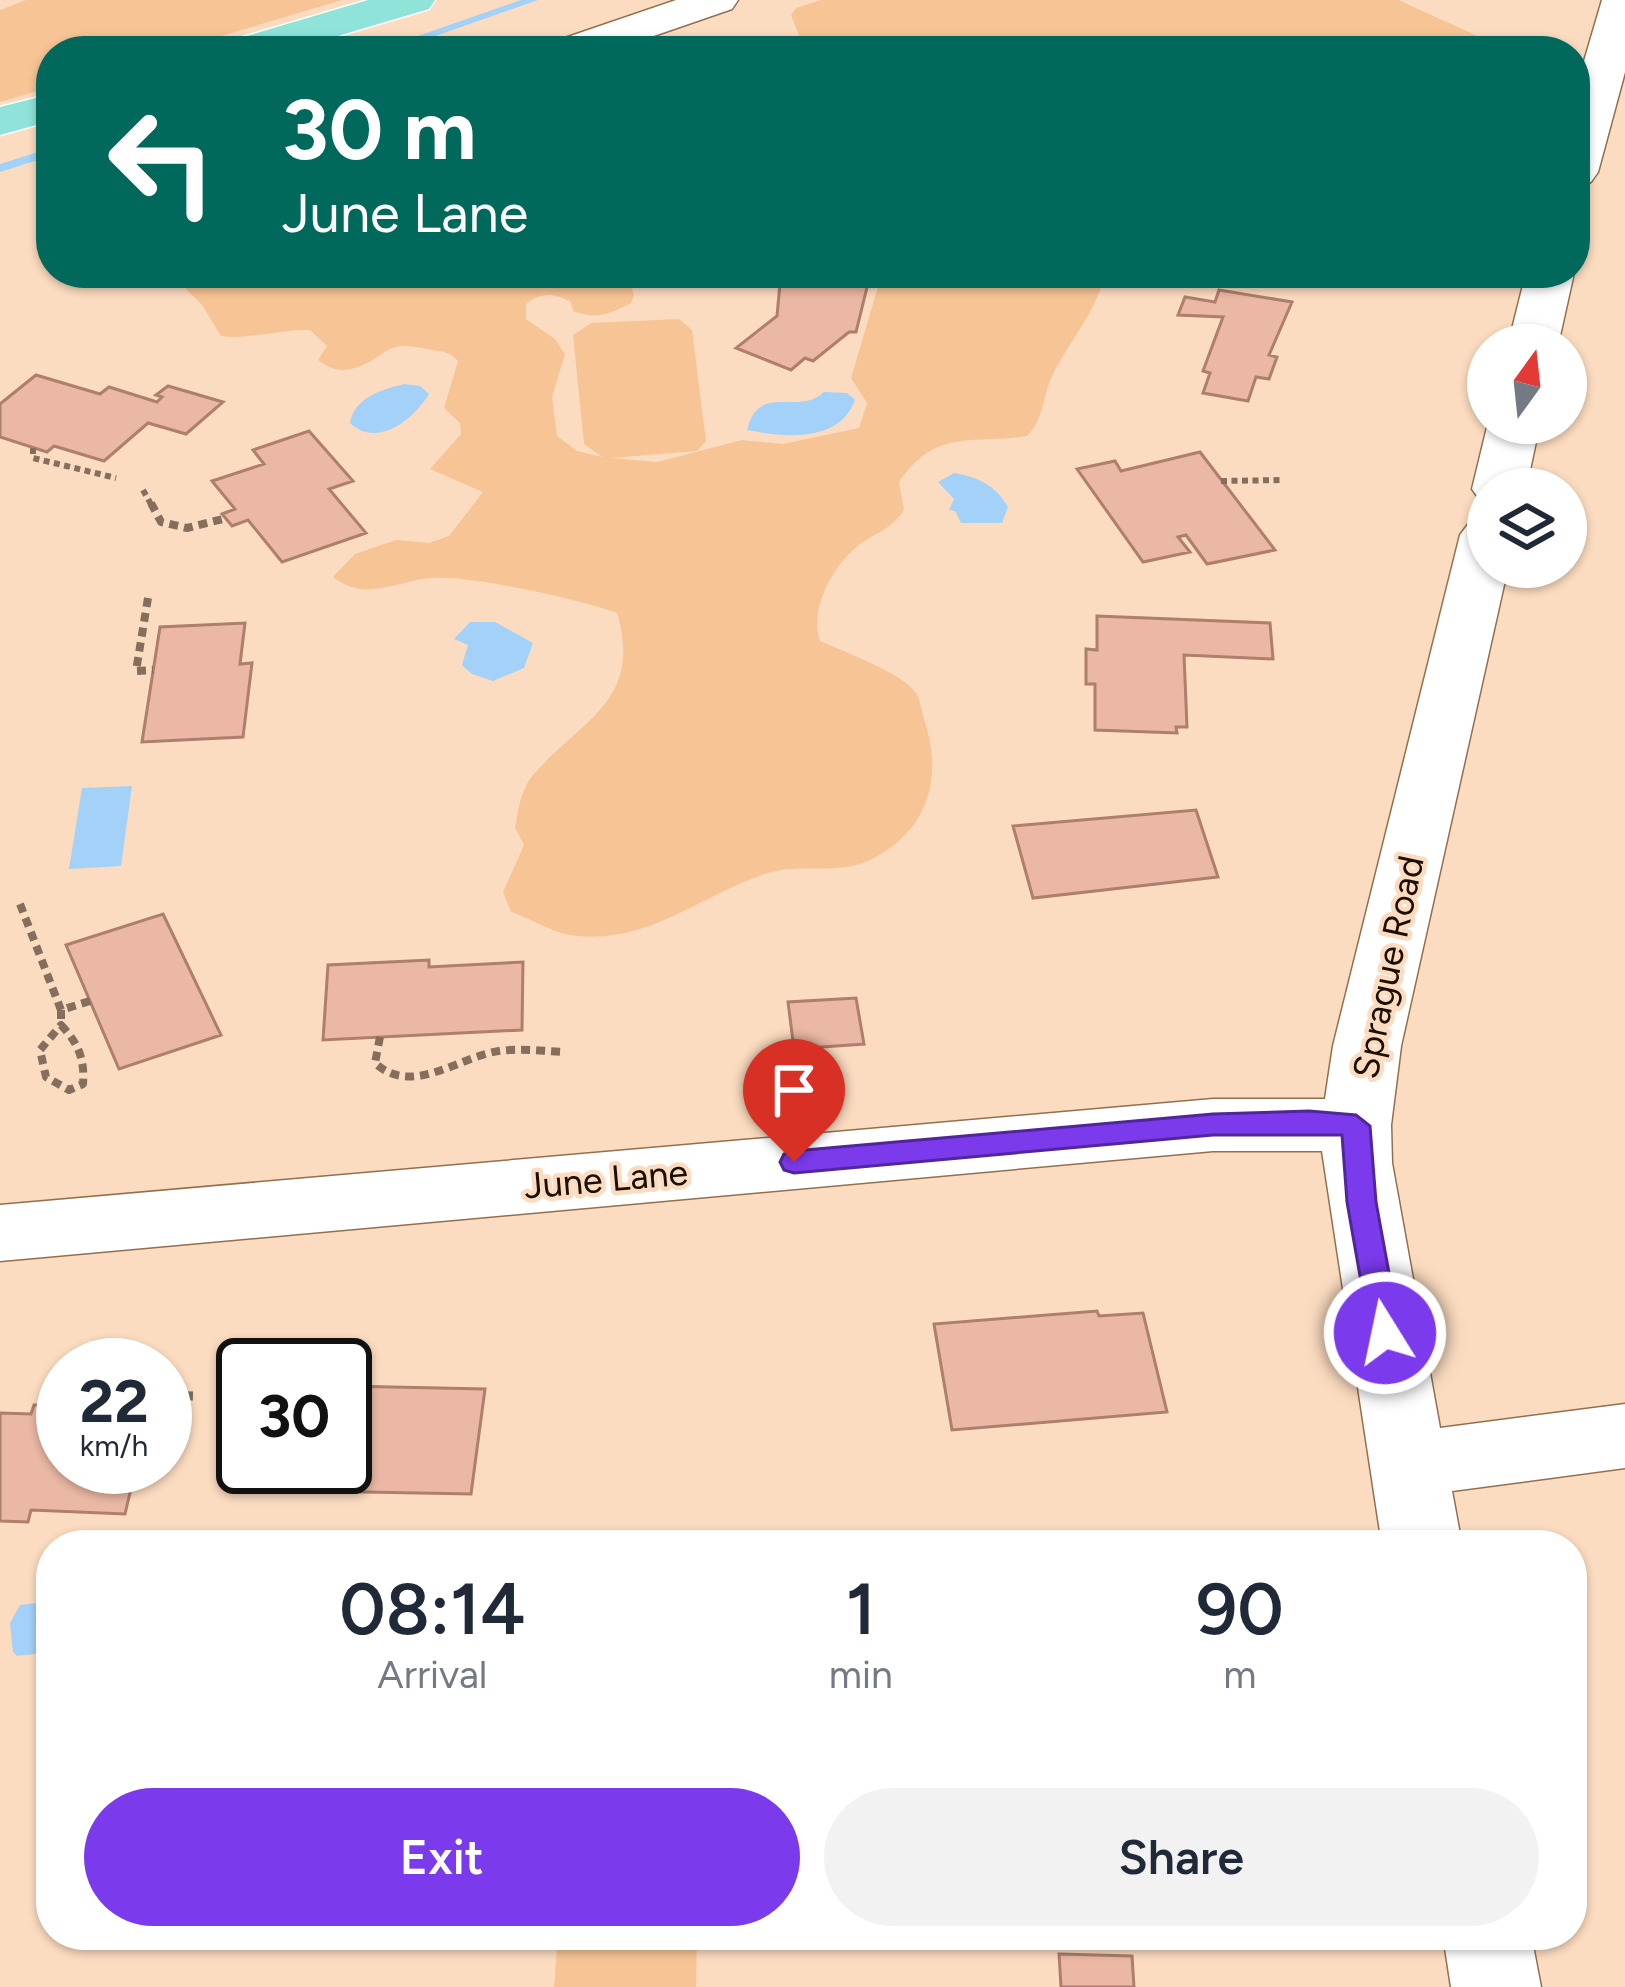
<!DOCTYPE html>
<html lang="en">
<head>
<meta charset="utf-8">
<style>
	body { margin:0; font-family:Figtree,sans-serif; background:#f2f2f3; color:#1f2937; height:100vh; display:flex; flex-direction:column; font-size:45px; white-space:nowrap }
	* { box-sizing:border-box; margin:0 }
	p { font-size:39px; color:#747a83 }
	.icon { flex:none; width:66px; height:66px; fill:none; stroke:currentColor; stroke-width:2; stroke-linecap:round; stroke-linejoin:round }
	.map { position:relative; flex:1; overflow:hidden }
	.sheet { position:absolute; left:36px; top:1530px; width:1551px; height:420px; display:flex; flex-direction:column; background:#fff; border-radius:48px; box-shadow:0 3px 9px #0004 }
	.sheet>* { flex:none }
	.guide { position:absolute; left:36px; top:36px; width:1554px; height:252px; border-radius:48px; box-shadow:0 3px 9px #0004; background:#00695c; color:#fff; overflow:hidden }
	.needle { width:78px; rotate:15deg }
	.controls { position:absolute; left:1467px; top:324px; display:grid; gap:24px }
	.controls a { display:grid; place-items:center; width:120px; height:120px; border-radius:50%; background:#fff; box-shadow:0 3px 9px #0004; font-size:60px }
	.speed { position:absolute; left:36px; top:1338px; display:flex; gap:24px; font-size:60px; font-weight:700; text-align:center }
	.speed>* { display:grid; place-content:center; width:156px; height:156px; border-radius:50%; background:#fff; box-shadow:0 3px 9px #0004; line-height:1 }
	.speed small { font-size:30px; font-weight:400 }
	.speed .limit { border:6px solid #111; border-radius:18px; background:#fff; color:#111 }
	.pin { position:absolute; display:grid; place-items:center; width:102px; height:102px; color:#fff; margin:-123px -51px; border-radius:50% 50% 50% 0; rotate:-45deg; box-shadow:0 0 12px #0007 }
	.pin .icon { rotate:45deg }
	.me { position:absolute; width:132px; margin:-66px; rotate:350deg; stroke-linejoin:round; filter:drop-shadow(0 0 9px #0008) }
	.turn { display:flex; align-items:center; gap:42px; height:252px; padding:0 48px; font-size:54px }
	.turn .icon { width:156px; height:156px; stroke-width:2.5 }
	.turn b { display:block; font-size:84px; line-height:102px }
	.eta { display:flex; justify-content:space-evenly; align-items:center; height:204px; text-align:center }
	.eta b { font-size:72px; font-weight:600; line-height:84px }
	.cta { display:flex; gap:24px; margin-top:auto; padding:24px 48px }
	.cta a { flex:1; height:138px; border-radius:72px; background:#7c3aed; color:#fff; font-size:48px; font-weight:600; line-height:138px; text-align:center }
	.cta a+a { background:#f2f2f3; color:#1f2937 }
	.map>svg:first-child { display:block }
</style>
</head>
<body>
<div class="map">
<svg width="1625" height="1987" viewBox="0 0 1625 1987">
	<rect width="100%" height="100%" fill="#fcdcc0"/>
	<path fill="#f7c496" d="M26,0H342L171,51H51V87L0,102V10Z
		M821,0H1399C1434,18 1471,30 1505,51H1351L1276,38L1233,37L1213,51H805L791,15L796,8Z
		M181,273L299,277L338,273H627L634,295L631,303C610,314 595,320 573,311L571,302C554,293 541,292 526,304V319L555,339L565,354L552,397L557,436L577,451L602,457L584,444L573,335L591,323L679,319L692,330L706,441L697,451L612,458L657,462L742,440L783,444L859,428L867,403L851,378L878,287L869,273H1098L1104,279C1093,315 1070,341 1053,374C1042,396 1045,418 1027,436C971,445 937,427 899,482L904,510C889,533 869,534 851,552C829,573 810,612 820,641C844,652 901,672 916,693C920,699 922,712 924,719C943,776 930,828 874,858C839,877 803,862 768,873C701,894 647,947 570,935C552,932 530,918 511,912L503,892L524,845L515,828C518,810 521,789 533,775C582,719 643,701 617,613C580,599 470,575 432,578C397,580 366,603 333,577L355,554L396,540L429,543L449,536L483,492L430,469L461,434L460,423L444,408L458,361C450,352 445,352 433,350C418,347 399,342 386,351C365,366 342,380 318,360L327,346L310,330C279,329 251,340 221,336L202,305L179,282Z
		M558,1935H697L696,1987H554Z"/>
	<path fill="#a3d1f8" d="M404,384L420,386L429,394C414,419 377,449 350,423C355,397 381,390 404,384Z
		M824,392L847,393L855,400C839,444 783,437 747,430C759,381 798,417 824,392Z
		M954,473C976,476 997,486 1008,507L1002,523H961L955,511L949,510L954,499L938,482Z
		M470,622H495L533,643L524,668L493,681L472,674L462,665L468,645L454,639Z
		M132,786L121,866L69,869L82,788Z
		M51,1601V1652L17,1656L13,1652L10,1623L20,1605Z"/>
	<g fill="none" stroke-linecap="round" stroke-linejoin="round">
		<path fill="#a3d1f8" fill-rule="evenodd" d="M521,0H538L393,51H375Z
			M51,148V156L0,172V164Z"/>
	</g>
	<path fill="#eab8a4" stroke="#ad7f6c" stroke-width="3" d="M781,273H860L868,283L856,332H849L813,361L805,358L791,370L736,348L777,316Z
		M1219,290L1292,302L1269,355L1277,357L1269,379L1256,377L1248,401L1203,393L1210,373L1203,371L1223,317L1178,315L1185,297L1215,302Z
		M36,375L100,394L109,387L157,402L162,397L156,395L168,386L223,402L186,434L148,423L104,461L54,446L47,452L0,437V404Z
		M309,431L353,481L329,489L366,533L282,562L248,520L232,526L222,514L235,509L212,481L264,464L253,450Z
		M1200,452L1275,550L1207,564L1186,535L1178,537L1190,552L1143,562L1077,469L1115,461L1121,471Z
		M1097,616L1270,623L1273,659L1184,655L1187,727H1176L1177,733L1095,730V684H1086V649L1097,650Z
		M245,623L240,664L252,663L243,737L142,742L160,627Z
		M1196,810L1218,877L1033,898L1013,826Z
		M163,914L221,1035L119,1069L66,945Z
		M429,960V967L523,962L522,1030L323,1040L328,965Z
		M856,998L864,1044L794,1049L788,1002Z
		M1097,1311L1099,1316L1143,1313L1167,1412L952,1430L934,1324Z
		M345,1386L485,1389L471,1494L259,1490L263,1467H345Z
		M34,1405L54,1406L53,1412H63V1467H136L125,1514L31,1510L28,1522L0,1521V1413L31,1414Z
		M1059,1954L1132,1956L1134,1987H1061Z"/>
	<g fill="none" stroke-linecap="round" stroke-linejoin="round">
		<defs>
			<path id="minor" d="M676,0H738L732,9L610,51H546L553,42Z
				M1602,0H1625V72L1598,172L1591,182L1575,186V92Z
				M1526,273H1574L1558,345H1508Z
				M1488,423H1540L1526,489H1488V502L1480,500L1472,489Z
				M1488,518V567H1508L1401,1046L1391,1125L1392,1163L1440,1428L1625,1404V1468L1452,1491L1462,1545H1382L1322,1151H1213L0,1261V1205L1213,1099H1325L1333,1046L1460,535L1469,523Z
				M1443,1935H1531L1541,1987H1451Z"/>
			<path id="major" d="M368,0H435L429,9L287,51H219L226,42Z
				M51,94V121L0,135V107Z"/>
		</defs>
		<use href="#minor" stroke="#926f4f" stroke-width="3"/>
		<use href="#major" stroke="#fff" stroke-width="3"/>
		<path stroke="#856f5c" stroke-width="6" stroke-dasharray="6 4.5" stroke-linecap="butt" d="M33,448V458L116,478
			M1221,481L1284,480
			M143,490L152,506"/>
		<path stroke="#856f5c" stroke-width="8" stroke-dasharray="9 6" stroke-linecap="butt" d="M151,503L161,522L187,528L227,518
			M148,598L136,671L153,670
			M20,904L61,1010L90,1001
			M61,1010V1025
			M61,1025C78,1043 85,1059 83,1084L69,1090L46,1077L40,1050Z
			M380,1037L375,1063C412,1097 458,1057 499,1051C520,1048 543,1051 565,1052"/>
		<path stroke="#856f5c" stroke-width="9" stroke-dasharray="10 8" stroke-linecap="butt" d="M165,1395L193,1396
			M48,1406L52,1392L63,1393"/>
		<use href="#minor" fill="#fff" fill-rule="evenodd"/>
		<use href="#major" fill="#8fe3d9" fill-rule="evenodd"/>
	</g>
	<path fill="#7c3aed" stroke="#51269a" stroke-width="3" d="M1309,1111L1356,1115L1370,1126L1376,1202L1400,1333L1396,1342L1385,1345L1374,1342L1370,1333L1347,1202L1342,1135H1213L794,1173L784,1170L780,1162L784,1154L794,1151L1213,1114Z"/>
	<g text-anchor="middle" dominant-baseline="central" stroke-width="9" stroke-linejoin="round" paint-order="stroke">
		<g font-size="36" fill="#1b0e03" stroke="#fcdcc0">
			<text transform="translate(1388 967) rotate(-78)">Sprague Road</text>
			<text transform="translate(606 1179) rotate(-5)">June Lane</text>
		</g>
	</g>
</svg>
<div class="controls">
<a><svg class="needle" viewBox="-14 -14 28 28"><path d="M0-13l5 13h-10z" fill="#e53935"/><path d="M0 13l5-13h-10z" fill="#747a83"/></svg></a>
<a><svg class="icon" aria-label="layers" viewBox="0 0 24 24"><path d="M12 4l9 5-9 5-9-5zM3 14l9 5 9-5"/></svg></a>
</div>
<div class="speed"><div>22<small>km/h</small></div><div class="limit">30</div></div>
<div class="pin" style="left:794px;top:1162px;background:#d93025"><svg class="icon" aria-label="arrive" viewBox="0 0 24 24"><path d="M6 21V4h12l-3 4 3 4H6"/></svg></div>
<svg class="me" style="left:1385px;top:1333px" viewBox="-20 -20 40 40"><circle r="17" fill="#7c3aed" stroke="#fff" stroke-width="3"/><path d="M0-11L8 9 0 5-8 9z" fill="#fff"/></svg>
<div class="guide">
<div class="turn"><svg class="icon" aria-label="left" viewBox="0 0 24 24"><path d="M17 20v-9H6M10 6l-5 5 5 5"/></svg><div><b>30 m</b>June Lane</div></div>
</div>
<section class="sheet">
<div class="eta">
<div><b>08:14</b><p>Arrival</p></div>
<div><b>1</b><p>min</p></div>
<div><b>90</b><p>m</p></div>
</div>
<div class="cta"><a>Exit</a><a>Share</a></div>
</section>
</div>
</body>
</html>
